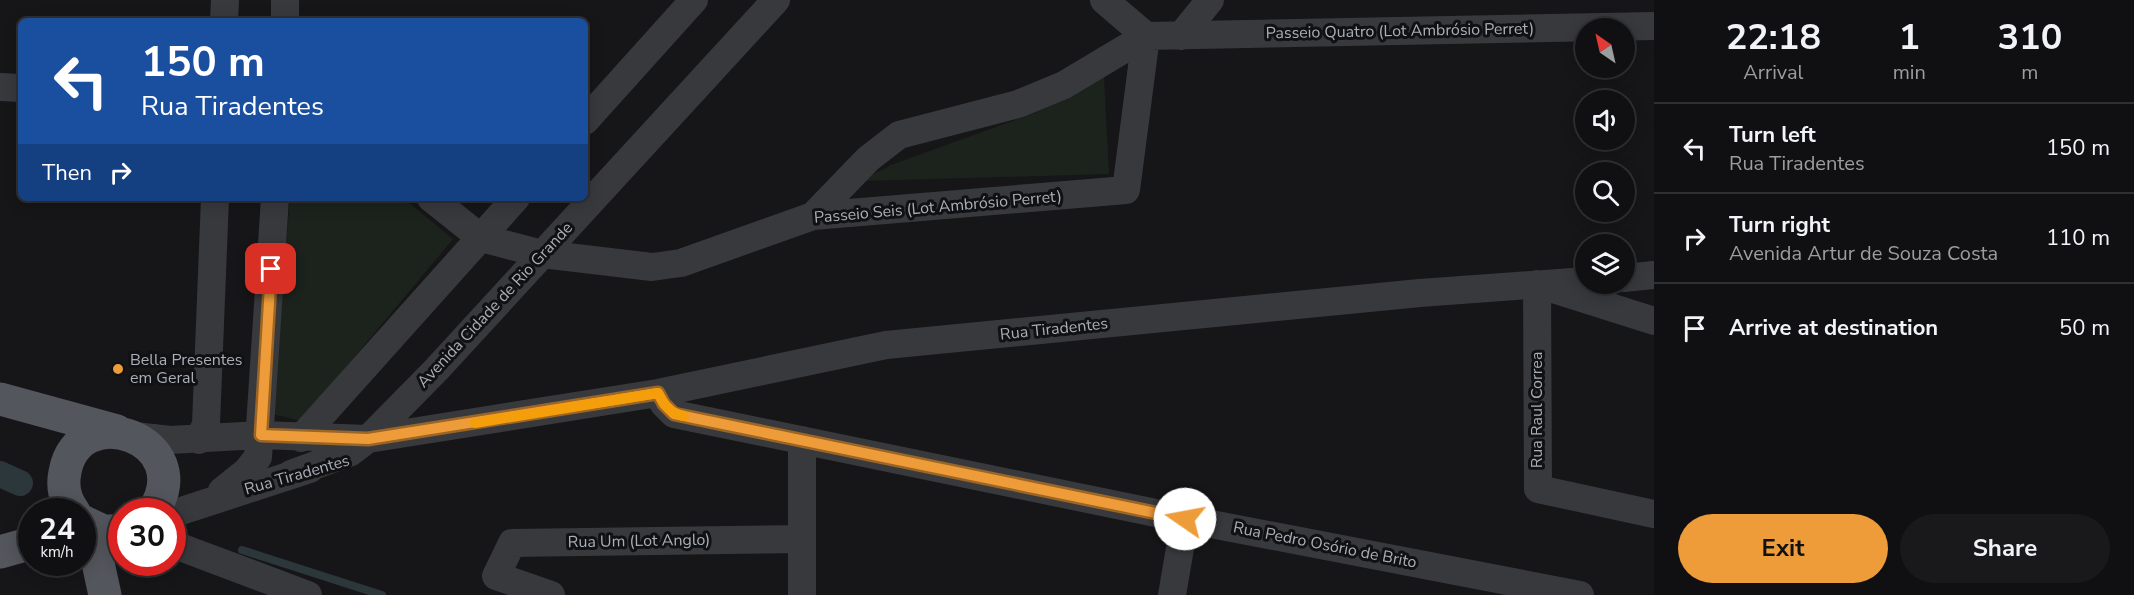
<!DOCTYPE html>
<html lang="en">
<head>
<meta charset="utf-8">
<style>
	body { margin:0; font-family:"Nunito Sans",sans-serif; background:#19191b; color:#f1f3f6; height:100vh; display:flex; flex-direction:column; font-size:22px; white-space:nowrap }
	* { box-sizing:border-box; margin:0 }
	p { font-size:20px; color:#9c9d9f }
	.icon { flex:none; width:33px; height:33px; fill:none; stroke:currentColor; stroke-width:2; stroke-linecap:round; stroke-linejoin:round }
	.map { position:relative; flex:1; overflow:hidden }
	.details { display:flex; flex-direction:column; background:#101012; width:480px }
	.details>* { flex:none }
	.guide { position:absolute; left:18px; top:18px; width:570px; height:183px; border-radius:9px; box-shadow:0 3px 15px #0003,0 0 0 2px #303032; background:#1a4fa0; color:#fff; overflow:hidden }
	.needle { width:39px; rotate:326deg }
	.fabs { position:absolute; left:1575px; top:18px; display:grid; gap:12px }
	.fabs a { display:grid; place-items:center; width:60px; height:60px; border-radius:50%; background:#101012; box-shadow:0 3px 15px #0003,0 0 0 2px #303032; font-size:30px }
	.speed { position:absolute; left:18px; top:498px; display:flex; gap:12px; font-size:30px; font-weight:700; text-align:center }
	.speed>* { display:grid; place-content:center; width:78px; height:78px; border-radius:50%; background:#101012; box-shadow:0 3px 15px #0003,0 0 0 2px #303032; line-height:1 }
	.speed small { font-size:15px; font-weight:400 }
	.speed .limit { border:9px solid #d22; background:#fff; color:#111 }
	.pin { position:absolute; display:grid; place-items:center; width:51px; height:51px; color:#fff; margin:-26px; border-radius:12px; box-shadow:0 3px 9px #0006 }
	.me { position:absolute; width:66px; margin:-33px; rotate:282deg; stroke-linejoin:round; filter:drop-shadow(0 0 4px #0008) }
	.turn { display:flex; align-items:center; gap:21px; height:126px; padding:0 24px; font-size:27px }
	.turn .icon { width:78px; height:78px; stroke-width:2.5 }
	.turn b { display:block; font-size:42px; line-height:51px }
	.then { display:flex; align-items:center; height:57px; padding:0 24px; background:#0003; gap:12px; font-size:22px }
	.eta { display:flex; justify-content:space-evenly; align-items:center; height:102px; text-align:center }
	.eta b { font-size:36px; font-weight:700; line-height:42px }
	.primary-button { display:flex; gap:12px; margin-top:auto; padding:12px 24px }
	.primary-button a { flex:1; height:69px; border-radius:36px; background:#ee9c39; color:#111; font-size:24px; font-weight:700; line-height:69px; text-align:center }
	.primary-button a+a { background:#19191b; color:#f1f3f6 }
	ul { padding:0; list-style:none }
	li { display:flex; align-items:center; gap:18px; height:90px; padding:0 24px; border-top:2px solid #303032 }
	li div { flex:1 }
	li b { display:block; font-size:22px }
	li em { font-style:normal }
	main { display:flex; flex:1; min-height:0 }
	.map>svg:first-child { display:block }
</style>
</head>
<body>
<main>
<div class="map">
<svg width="1654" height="595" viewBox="0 0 1654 595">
	<rect width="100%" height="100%" fill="#161618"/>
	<path fill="#1c231c" d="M1104,76L1109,174L861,181L891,165L1037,112Z
		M290,198H403L453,239L301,421L272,414Z"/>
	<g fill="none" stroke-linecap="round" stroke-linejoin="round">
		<path stroke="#2c373c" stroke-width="8" d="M242,550L382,595"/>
		<path stroke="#2c373c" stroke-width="26" d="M0,474L20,483"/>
		<path stroke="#37393d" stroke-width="28" d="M1104,0L1146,36
			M224,21L225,0
			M285,21V0
			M1181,36L1210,0
			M0,87L21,88
			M585,121L694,0
			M431,198L481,238L542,254L652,267L681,263L813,216L1126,190L1146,36
			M813,216L868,159L899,135L1018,104L1064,85L1146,36L1654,26
			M1624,278L1654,275
			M1654,321L1537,284L1538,489L1654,514
			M658,393L664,404L674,414L1185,519L1580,595
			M135,436L170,440L261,435L368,439L658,393L886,345L1420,293L1586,281
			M301,438L516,198
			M199,440L206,424L215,198
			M291,474L351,452L368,439L436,370L776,0
			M222,491L247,471L258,457L275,198
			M172,514L310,469
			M172,544L308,595
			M551,595L496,576L512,543L802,539
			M802,595V440
			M1172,595L1185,519"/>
		<path stroke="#53565c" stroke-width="33" d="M0,399L117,431
			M74,512C65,500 62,486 65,472C78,397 200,439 153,512
			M82,521L103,531H122
			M90,526L105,595
			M0,552L32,543"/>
	</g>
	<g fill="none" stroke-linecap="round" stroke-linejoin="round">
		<defs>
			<path id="route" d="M271,269L261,435L368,439L658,393L664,404L674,414L1185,519"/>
		</defs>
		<use href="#route" stroke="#9b6525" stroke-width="15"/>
		<use href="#route" stroke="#ee9c39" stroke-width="10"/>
		<path stroke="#f59e0b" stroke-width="10" d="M475,423L658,393C664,405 670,413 684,416"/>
	</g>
	<circle fill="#ee9c39" stroke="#111113" stroke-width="2" cx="118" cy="369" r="6"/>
	<g text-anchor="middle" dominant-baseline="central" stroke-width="6" stroke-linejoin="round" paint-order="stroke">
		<g font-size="16" fill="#a8afb8" stroke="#111113">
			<text transform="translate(1400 31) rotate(-1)">Passeio Quatro (Lot Ambrósio Perret)</text>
			<text transform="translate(938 207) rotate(-5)">Passeio Seis (Lot Ambrósio Perret)</text>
			<text transform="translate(495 305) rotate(-47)">Avenida Cidade de Rio Grande</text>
			<text transform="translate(1054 329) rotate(-6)">Rua Tiradentes</text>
			<text transform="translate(1537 410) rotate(-90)">Rua Raul Correa</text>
			<text transform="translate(297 475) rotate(-16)">Rua Tiradentes</text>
			<text transform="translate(639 541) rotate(-1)">Rua Um (Lot Anglo)</text>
			<text transform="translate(1325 545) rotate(11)">Rua Pedro Osório de Brito</text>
		</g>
		<g font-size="16" fill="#a8afb8" stroke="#111113" text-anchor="start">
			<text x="130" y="360">Bella Presentes<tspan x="130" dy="18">em Geral</tspan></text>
		</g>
	</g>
</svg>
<div class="fabs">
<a><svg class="needle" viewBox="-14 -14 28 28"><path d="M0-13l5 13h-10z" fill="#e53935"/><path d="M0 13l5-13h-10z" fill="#9c9d9f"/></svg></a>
<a><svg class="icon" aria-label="sound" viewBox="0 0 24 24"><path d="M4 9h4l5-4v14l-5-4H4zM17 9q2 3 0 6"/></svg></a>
<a><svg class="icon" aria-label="search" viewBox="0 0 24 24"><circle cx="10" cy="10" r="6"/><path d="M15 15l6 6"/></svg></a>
<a><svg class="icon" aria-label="layers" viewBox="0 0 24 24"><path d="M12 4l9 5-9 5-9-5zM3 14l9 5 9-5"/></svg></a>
</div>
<div class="speed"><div>24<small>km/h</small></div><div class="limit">30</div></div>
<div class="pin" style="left:271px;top:269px;background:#d93025"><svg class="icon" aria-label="arrive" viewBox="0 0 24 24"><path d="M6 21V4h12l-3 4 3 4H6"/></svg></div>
<svg class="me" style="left:1185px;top:519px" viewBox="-20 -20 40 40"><circle r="19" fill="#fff"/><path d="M0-13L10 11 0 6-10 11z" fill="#ee9c39"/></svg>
<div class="guide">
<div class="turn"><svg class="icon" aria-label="left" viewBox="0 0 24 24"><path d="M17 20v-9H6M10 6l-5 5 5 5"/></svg><div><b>150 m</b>Rua Tiradentes</div></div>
<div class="then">Then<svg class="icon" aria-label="right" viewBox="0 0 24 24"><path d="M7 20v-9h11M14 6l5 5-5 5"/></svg></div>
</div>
</div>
<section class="details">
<div class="eta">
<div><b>22:18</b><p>Arrival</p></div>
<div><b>1</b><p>min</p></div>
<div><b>310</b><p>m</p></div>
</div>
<ul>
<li><svg class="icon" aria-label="left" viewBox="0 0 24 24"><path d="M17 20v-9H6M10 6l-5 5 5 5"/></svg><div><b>Turn left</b><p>Rua Tiradentes</p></div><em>150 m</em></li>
<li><svg class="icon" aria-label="right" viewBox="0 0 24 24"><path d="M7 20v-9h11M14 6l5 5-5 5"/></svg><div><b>Turn right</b><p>Avenida Artur de Souza Costa</p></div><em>110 m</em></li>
<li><svg class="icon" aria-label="arrive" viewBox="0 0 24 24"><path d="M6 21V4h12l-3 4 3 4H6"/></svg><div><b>Arrive at destination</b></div><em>50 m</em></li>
</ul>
<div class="primary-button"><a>Exit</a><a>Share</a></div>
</section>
</main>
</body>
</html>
